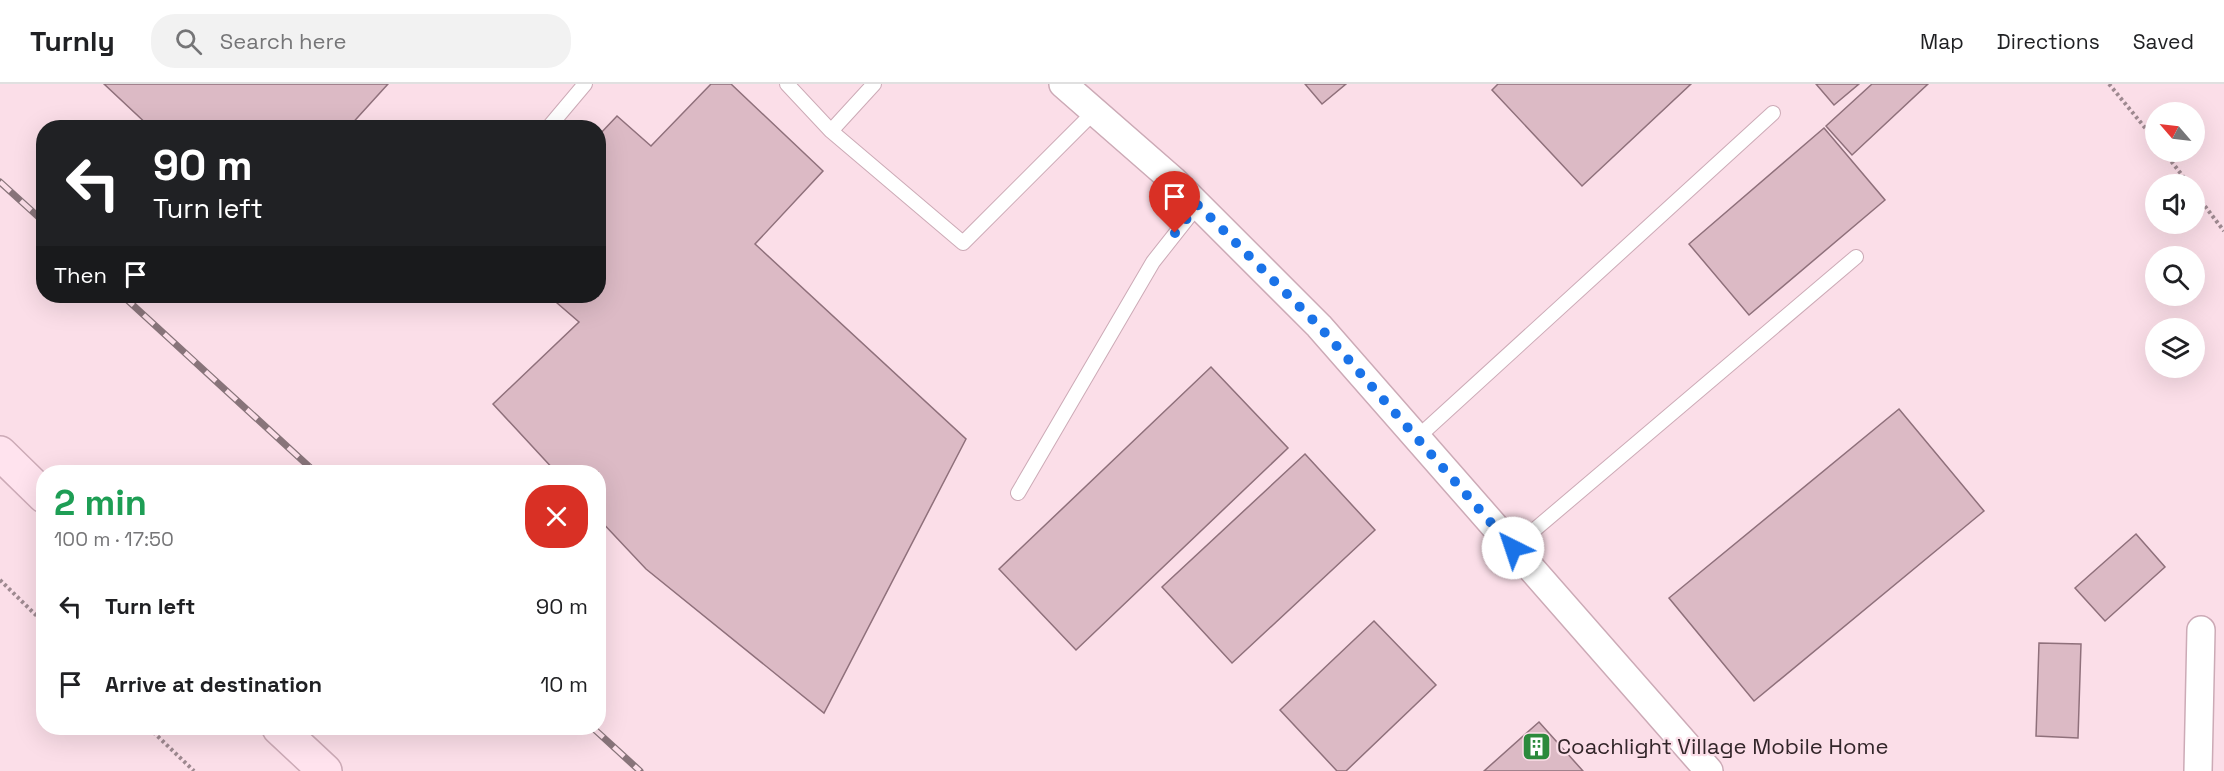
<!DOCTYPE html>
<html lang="en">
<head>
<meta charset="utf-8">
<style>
	body { margin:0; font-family:"Space Grotesk",sans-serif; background:#f2f2f2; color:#202124; height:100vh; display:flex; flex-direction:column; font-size:22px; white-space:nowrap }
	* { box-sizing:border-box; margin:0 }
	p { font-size:20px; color:#757577 }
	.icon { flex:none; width:33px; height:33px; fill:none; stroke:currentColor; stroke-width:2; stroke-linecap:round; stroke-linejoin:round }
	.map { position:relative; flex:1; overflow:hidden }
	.panel { position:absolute; left:36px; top:381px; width:570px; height:270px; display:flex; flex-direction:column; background:#fff; border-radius:24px; box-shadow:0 6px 24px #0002 }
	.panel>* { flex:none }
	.hud { position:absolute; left:36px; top:36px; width:570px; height:183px; border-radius:24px; box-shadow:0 6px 24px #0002; background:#202124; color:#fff; overflow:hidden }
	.needle { width:39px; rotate:298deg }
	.buttons { position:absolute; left:2145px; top:18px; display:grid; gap:12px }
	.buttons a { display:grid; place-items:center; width:60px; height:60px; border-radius:50%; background:#fff; box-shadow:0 6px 24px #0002; font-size:30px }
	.pin { position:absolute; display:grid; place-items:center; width:51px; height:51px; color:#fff; margin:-62px -26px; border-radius:50% 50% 50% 0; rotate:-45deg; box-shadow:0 0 6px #0007 }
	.pin .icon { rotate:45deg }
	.me { position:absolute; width:66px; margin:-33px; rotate:319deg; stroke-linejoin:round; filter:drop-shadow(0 0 4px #0008) }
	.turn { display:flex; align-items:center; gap:21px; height:126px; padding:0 18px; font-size:27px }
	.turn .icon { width:78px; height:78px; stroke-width:2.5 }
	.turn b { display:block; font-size:42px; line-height:51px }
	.then { display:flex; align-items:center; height:57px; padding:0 18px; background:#0003; gap:12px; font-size:22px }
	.round { display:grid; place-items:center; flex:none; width:63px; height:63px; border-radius:24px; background:#f2f2f2 }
	.overview { display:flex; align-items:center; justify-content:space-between; height:102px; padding:0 18px }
	h1 { font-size:36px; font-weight:700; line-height:45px; color:#1e9e55 }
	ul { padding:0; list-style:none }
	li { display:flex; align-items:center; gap:18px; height:78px; padding:0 18px }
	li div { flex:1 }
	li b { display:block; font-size:22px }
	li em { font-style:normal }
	header { display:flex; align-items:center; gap:36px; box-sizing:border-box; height:84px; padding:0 30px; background:#fff; border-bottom:2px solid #e0e0e0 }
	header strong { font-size:28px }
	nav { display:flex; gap:33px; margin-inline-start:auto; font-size:21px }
	.search { width:420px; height:54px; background:#f2f2f2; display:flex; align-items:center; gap:15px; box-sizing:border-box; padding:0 21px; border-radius:24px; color:#757577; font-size:22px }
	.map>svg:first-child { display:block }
</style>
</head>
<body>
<header>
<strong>Turnly</strong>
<div class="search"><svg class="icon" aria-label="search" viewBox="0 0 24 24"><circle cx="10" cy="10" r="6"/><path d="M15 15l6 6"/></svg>Search here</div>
<nav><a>Map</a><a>Directions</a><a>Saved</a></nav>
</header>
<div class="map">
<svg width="2224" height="687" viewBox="0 0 2224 687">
	<rect width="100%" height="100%" fill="#fbdee8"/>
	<path fill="#dcbac5" stroke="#8f707b" stroke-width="1.5" d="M104,0H388L348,44H151Z
		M711,0H731L823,87L755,160L966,355L824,629L646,485L598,434V388H556L493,320L579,238L549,212H598V52L617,32L651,62Z
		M1305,0H1346L1322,20Z
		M1498,0H1691L1582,102L1492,6Z
		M1816,0H1859L1834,21Z
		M1872,0H1928L1852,71L1826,42Z
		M1824,44L1885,116L1749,231L1689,160Z
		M1211,283L1288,364L1076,566L999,485Z
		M1899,325L1984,427L1754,617L1669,514Z
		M1305,370L1375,446L1232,579L1162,503Z
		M2136,450L2165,483L2105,537L2075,504Z
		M1374,537L1436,601L1346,687H1337L1280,626Z
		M2039,559L2081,560L2078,654L2036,652Z
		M1539,638L1583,687H1484Z"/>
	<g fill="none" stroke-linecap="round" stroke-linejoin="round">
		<defs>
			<path id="lane" d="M787,0L831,47
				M874,0L831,47L963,159L1094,28
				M548,44L585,0
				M1418,353L1773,29
				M1018,409L1153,178L1198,121
				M1513,464L1856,173"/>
			<path id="street" d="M1063,0L1174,97L1319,242L1709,687
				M2198,687L2201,546"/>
			<path id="secondary" d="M0,369L44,412
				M279,644L325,687"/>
		</defs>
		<use href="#lane" stroke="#ccaab6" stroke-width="16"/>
		<use href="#street" stroke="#ccaab6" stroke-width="30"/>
		<use href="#secondary" stroke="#ccaab6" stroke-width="36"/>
		<path stroke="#9e8990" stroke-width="4" stroke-dasharray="3 3" stroke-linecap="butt" d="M2109,0L2156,57
			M2164,68L2189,100
			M2194,108L2224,147
			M0,496L44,539
			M149,644L194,687"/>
		<use href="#lane" stroke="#fff" stroke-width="14"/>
		<use href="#street" stroke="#fff" stroke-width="27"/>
		<use href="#secondary" stroke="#ffe3ee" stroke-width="33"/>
		<defs>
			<path id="rail" d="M0,98L44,138
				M123,212L315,388
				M593,644L640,687"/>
		</defs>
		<use href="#rail" stroke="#88747a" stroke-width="7"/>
		<use href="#rail" stroke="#fbdee8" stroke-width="4.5" stroke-dasharray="14" stroke-linecap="butt"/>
	</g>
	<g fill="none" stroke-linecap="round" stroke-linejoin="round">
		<path stroke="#1a73e8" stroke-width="10" stroke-dasharray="0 18" d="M1175,149L1198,121L1319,242L1513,464"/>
	</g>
	<defs>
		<symbol id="building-square" viewBox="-11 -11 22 22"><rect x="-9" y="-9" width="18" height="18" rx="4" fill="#2c8a3c" stroke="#fbdee8"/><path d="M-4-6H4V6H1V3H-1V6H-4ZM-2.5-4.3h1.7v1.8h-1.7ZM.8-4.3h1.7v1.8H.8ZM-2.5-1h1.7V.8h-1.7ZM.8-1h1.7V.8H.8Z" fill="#fff"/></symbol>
	</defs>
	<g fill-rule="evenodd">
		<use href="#building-square" x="1520" y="646" width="33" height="33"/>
	</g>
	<g text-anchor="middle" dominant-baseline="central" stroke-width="4.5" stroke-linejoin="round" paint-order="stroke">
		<g font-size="22" fill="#322529" stroke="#fbdee8" text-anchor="start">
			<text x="1557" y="662">Coachlight Village Mobile Home</text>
		</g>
	</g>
</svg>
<div class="buttons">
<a><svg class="needle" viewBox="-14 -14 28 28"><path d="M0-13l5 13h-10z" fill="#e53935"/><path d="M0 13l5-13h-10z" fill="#757577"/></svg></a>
<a><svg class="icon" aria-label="sound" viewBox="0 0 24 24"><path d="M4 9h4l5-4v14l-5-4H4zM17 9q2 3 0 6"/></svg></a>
<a><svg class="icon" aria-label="search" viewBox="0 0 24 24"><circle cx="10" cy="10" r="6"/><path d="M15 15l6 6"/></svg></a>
<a><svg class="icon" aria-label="layers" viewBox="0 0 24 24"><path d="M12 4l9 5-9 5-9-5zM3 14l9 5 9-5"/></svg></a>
</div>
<div class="pin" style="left:1175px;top:149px;background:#d93025"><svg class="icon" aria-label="arrive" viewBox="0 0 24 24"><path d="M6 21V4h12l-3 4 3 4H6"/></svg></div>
<svg class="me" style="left:1513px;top:464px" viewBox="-20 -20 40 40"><circle r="19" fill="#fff"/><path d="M0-13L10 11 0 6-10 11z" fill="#1a73e8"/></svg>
<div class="hud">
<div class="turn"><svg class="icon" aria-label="left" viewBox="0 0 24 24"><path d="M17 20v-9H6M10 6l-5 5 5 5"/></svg><div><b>90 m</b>Turn left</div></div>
<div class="then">Then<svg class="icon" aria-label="arrive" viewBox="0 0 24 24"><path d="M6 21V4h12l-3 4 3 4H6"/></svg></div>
</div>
<section class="panel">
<div class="overview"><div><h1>2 min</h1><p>100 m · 17:50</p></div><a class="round" style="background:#d93025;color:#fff"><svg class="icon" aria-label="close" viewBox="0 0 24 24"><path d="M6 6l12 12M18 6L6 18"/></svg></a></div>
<ul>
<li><svg class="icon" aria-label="left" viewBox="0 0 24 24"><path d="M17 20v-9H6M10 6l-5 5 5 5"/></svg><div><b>Turn left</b></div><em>90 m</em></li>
<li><svg class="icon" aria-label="arrive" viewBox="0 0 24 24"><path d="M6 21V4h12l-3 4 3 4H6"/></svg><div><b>Arrive at destination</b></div><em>10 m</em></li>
</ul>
</section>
</div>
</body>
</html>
